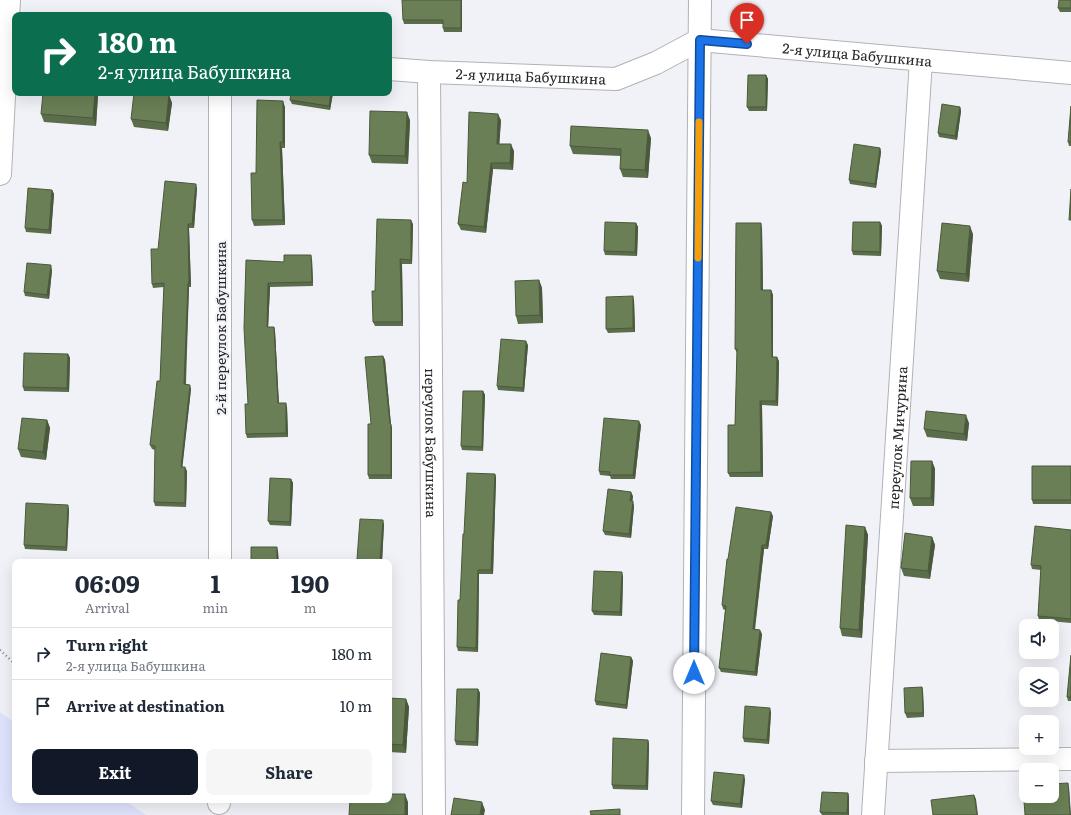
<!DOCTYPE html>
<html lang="en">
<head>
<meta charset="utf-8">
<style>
	body { margin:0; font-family:Literata,serif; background:#f6f6f7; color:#1f2937; height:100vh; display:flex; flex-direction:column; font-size:15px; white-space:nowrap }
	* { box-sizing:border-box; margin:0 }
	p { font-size:13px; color:#747a83 }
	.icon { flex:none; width:22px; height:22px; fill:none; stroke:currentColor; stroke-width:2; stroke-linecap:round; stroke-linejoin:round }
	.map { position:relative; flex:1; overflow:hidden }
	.details { position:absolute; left:12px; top:559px; width:380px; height:244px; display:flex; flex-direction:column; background:#fff; border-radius:8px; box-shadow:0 4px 16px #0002 }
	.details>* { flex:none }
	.guide { position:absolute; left:12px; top:12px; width:380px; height:84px; border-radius:8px; box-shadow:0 4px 16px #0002; background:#0b6e4f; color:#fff; overflow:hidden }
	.buttons { position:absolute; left:1019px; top:619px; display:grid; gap:8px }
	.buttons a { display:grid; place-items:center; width:40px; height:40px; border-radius:8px; background:#fff; box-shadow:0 4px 16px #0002; font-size:20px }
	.pin { position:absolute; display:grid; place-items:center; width:34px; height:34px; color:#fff; margin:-41px -17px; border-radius:50% 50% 50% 0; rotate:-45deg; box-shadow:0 0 4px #0007 }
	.pin .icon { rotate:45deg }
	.me { position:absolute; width:44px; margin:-22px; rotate:0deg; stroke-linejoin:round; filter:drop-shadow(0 0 3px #0008) }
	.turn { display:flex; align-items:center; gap:14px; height:84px; padding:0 20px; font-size:18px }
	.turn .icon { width:52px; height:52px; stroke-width:2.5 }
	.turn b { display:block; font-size:28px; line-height:34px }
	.eta { display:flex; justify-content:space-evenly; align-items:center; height:68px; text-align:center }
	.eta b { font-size:24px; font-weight:700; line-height:28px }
	.cta { display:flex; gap:8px; margin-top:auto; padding:8px 20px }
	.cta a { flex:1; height:46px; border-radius:8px; background:#111827; color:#fff; font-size:16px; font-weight:700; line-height:46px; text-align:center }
	.cta a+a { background:#f6f6f7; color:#1f2937 }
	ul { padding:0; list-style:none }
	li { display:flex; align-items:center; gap:12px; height:52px; padding:0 20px; border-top:1px solid #e0e1e3 }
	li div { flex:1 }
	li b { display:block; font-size:15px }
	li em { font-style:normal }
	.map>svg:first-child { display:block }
</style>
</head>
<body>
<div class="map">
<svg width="1071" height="815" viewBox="0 0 1071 815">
	<rect width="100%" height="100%" fill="#f1f2f8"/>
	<path fill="#dfe3fc" d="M0,712L15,723V800H124L146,815H0Z"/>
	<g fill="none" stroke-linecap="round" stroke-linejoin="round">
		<defs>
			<g id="minor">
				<path id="s1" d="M389,69L429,72L616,79L656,63L699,40L1071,73"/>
				<path id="s2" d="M429,72L434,815"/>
				<path d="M0,174L9,0"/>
				<path d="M220,562V93"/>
				<path d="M876,761L1071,759"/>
				<path d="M219,803V800"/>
				<path d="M693,815L700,0"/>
				<path id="s3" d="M873,815L921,60"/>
			</g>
		</defs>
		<use href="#minor" stroke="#b1b2b8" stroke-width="24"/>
		<path stroke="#838488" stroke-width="2.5" stroke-dasharray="1 3" stroke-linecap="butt" d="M0,650L15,664"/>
		<use href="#minor" stroke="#fff" stroke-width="22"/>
	</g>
	<path fill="#5b6d4a" d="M462,0V32H444L443,28V24H404L403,20Z
		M1071,0V12H1060L1058,8Z
		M766,75L768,79L767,111H749L747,107Z
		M333,93L330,110L292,104L290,100Z
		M98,95L96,126L44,122L41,114Z
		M169,95L172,103L168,131L134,127L131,119Z
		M1071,106V146H1069L1068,142Z
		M285,107V148H282L285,225L254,226L252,220L256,173Z
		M960,107L961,111L957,140L939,137L938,133Z
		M410,120L408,164L372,163L369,155Z
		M501,120L499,144L514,151L513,170L493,169L486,233L461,230L458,224L467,183Z
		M651,138L648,178L623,177L620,169L621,156L573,154L570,146Z
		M880,148L881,152L876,188L850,184L849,180Z
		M197,188L194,228H189L191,287H189L186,384L191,389L182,467L187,471L186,507L155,506L154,502L155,450L152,449L150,445L160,381L164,287L153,288L152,284L158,249Z
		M52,190L54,194L51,234L26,232L25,228Z
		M880,222L882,226L881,256L853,255L852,251Z
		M636,223L638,227L637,256L605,255L604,251Z
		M413,224L412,264H402L403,326H375L373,322L375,291Z
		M762,228L763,290H771L773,295V357L779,361L778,406L762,405L763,477H730L728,473L735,425L737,353L735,349Z
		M973,234L969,282L940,279L937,271Z
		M312,259L313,286L270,287L268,327H274L275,331L279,403L287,407L288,437L247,438L246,434L248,404L246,260L284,262Z
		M52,270L49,299L25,296L24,292Z
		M539,280L542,288L543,323L518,324L516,316Z
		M634,300L635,332L608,333L606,329Z
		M528,345L524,392L498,390L497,386Z
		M68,354L70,358L69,392L24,391L23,387Z
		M383,356L385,360L391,425L392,428V479H369L368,475L371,424Z
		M483,391L485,395L483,451L462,450L461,446Z
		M47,420L50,428L46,460L21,457L18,449Z
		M969,423L967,441L927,437L924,429Z
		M641,425L635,479H611L610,476L600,475L599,471Z
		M932,461L935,469L934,506H913L910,498Z
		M1071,466V504H1033L1032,500Z
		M495,474L496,478L493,574H479L478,652L458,651L457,647L464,534Z
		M291,479L293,483L291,526L270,525L268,521Z
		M633,496L632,501L634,506L631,538L605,535L603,531Z
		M69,509L67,551L25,549L24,545Z
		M773,516L768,549H764L755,630L762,634L757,676L721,672L719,668L725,610L723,609L722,605L728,559Z
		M384,524L382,562H358L357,559Z
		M865,527L868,535L862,638L842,636L840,628Z
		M1071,530V623L1039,620L1038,616L1041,570L1032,569L1031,565Z
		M932,537L935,545L930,579L904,576L901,568Z
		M623,576L622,616L594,615L592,611Z
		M1071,655V701H1068L1067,697Z
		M631,657L633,661L627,709L596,705L595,701Z
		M922,687L923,691L924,717L907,718L905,713Z
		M478,689L480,693L478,746L456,745L455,741Z
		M389,698L406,699L409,707L406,753L389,752Z
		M771,712L769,744L744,742L743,738Z
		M648,740L649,744L648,790L613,789L612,785Z
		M745,779L742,808L713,805L711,801Z
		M848,793L849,797V815H822L820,812Z"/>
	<path fill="#4a593c" d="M461,0H462V32L461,28Z
		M766,75L768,79L767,111L766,107Z
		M95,93H98V95L96,126L93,118Z
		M331,93H333L330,110L329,106Z
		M169,95L172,103L168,131L166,123Z
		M283,101L285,107V148L283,142Z
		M960,107L961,111L957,140L955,136Z
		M407,112L410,120L408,164L405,156Z
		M498,114L501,120L499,150L497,144Z
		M648,130L651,138L648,178L645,170Z
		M280,142L282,148L285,225L283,220Z
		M511,144L514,151L513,170L510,163Z
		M880,148L881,152L876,188L875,184Z
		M491,163L493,169L486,233L484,227Z
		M196,184L197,188L194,228L192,224Z
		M52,190L54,194L51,234L49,230Z
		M411,220L413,224L412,264L411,260Z
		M880,222L882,226L881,256L880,252Z
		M636,223L638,227L637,256L635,252Z
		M761,223L762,228L763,295L761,290Z
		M188,224L189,228L191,287L189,283Z
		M970,226L973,234L969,282L966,274Z
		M311,255L312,259L313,286L312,282Z
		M400,259L402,264L403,326L402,322Z
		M51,265L52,270L49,299L47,295Z
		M539,280L542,288L543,323L540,315Z
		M188,283L189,287L185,388L184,384Z
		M268,283L270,287L268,331L267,327Z
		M771,290L773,295V361L772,357Z
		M633,296L634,300L635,332L633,328Z
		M274,327L275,331L279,407L278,403Z
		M526,341L528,345L524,392L523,388Z
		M68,354L70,358L69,392L67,388Z
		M383,356L385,360L391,425L392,428V479L391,475L390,424Z
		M777,357L779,361L778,406L776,401Z
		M190,385L191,389L182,471L181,467Z
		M483,391L485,395L483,451L482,447Z
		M760,401L762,405L763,477L761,472Z
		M286,403L287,407L288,437L286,433Z
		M966,415L969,423L967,441L964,434Z
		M47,420L50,428L46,460L43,452Z
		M639,421L641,425L635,479L633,475Z
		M932,461L935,469L934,506L931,498Z
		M185,467L187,471L186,507L185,503Z
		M495,474L496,478L493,574L491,570Z
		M291,479L293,483L291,526L290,522Z
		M631,492L633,496L632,505L630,501Z
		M633,501L634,506L631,538L629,534Z
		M68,505L69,509L67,551L66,547Z
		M771,512L773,516L768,549L766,545Z
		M383,520L384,524L382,562H381L380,561Z
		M865,527L868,535L862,638L859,630Z
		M932,537L935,545L930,579L928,571Z
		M762,545L764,549L754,633L753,629Z
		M277,547L278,551L279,562H277Z
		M478,570L479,574L478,652L476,648Z
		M622,572L623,576L622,616L620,612Z
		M760,630L762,634L757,676L755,672Z
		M631,657L633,661L627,709L626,705Z
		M922,687L923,691L924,717L923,713Z
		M478,689L480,693L478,746L476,742Z
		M406,699L409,707L406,753L403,745Z
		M770,708L771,712L769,744L767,740Z
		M648,740L649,744L648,790L646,786Z
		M744,775L745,779L742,808L740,804Z
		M1068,783L1069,787L1071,815H1070Z
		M848,793L849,797V815H848L847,813Z
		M405,794L408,802V815H405Z
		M974,795L976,799L978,815H977Z
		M482,802L485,810L484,815H480Z"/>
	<path fill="#6a7f56" stroke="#4a593c" d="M402,0H461V28H443V20H403Z
		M1059,0H1071V8H1058Z
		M748,75H766V107H747Z
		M43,93H95L93,118L41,114Z
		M134,93H154L169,95L166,123L131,119Z
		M291,93H331L329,106L290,100Z
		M257,100L283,101V142H280L283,220H252L251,173H256Z
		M942,104L960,107L955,136L938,133Z
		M1071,106V142H1068Z
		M370,111L407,112L405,156L369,155Z
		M469,112L498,114L497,144H511L510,163H491L484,227L458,224L463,182L467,183Z
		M571,126L648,130L645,170L620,169L621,149L570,146Z
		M854,144L880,148L875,184L849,180Z
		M165,181L196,184L192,224H188L189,283H188L184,384L190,385L181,467H185V503L154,502L155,446L150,445L157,381H160L164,283L152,284L151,249H158Z
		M28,188L52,190L49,230L25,228Z
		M1071,189V220H1069Z
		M377,219L411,220V260L400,259L402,322H373L372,291H375Z
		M605,222L636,223L635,252L604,251Z
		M853,222H880V252L852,251Z
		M736,223H761V290H771L772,357H777L776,401H760L761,472L728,473V425H735L737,349H735Z
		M942,223L970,226L966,274L937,271Z
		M284,255H311L312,282L268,283L267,327H274L278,403H286V433L246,434L245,404H248L244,328L246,260L284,262Z
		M27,263L51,265L47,295L24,292Z
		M539,280L540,315L516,316L515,281Z
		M633,296V328L606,329V297Z
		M501,339L526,341L523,388L497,386Z
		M24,353L68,354L67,388L23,387Z
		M383,356L390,424H391V475H368V424H371L365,357Z
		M463,391H483L482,447L461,446Z
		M926,411L966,415L964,434L924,429Z
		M22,418L47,420L43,452L18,449Z
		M604,418L639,421L633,475H609L610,472L599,471Z
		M911,461H932L931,498H910Z
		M1032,466H1071V500H1032Z
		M467,473L495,474L491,570H478L476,648L457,647L458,600H460L463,534H464Z
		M270,478L291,479L290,522L268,521Z
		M608,489L631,492L630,501H633L629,534L603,531Z
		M26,503L68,505L66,547L24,545Z
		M736,507L771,512L766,545H762L753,629L760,630L755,672L719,668L726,606L722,605L727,559H728Z
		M360,519L383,520L380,561L357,559Z
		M846,525L865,527L859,630L840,628Z
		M1035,526L1071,530V619L1038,616L1041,566L1031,565Z
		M905,533L932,537L928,571L901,568Z
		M251,547H277V562H251Z
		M594,571L622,572L620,612L592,611Z
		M601,653L631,657L626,705L595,701Z
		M1071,655V697H1067Z
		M922,687L923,713H905L904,688Z
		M457,689H478L476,742L455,741Z
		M389,698L406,699L403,745L389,744Z
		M745,706L770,708L767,740L743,738Z
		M613,738L648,740L646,786L612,785Z
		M714,772L744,775L740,804L711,801Z
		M1068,783L1070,815H1025L1023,786H1026V796H1052V784Z
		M822,792L848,793L847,813L820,812Z
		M389,794H405V815H349L350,800H389Z
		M974,795L977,815H933L931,800Z
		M454,798L482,802L480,815H451Z
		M620,809V815H591L590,811Z"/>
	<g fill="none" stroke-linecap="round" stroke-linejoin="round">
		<defs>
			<path id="route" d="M694,673L700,40L747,44"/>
		</defs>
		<use href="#route" stroke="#114b97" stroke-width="10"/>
		<use href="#route" stroke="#1a73e8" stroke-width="7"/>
		<path stroke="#f59e0b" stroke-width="7" d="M698,258L699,122"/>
	</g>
	<g text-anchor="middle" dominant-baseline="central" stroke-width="4" stroke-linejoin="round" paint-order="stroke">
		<g font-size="14" fill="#262729" stroke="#f1f2f8">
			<text stroke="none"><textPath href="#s1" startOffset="478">2-я улица Бабушкина</textPath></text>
			<text stroke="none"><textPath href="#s1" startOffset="142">2-я улица Бабушкина</textPath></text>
			<text transform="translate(220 328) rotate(-90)">2-й переулок Бабушкина</text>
			<text stroke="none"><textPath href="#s3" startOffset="378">переулок Мичурина</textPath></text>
			<text stroke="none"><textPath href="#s2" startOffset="371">переулок Бабушкина</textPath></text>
		</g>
	</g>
</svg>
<div class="buttons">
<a><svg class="icon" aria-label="sound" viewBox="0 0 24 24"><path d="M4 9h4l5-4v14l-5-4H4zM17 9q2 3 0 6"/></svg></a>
<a><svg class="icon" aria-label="layers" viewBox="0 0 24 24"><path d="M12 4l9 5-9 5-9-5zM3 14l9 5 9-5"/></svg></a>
<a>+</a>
<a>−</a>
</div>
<div class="pin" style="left:747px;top:44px;background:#d93025"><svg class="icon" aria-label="arrive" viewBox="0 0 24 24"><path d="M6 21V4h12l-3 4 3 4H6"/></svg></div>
<svg class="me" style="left:694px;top:673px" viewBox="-20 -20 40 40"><circle r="19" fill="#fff"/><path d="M0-13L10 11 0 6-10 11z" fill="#1a73e8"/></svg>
<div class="guide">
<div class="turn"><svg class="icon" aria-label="right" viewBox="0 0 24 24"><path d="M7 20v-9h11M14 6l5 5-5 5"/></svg><div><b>180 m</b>2-я улица Бабушкина</div></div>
</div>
<section class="details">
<div class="eta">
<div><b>06:09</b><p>Arrival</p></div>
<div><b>1</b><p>min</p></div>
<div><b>190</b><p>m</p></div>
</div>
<ul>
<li><svg class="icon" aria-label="right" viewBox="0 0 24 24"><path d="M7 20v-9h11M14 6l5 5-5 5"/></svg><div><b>Turn right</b><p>2-я улица Бабушкина</p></div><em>180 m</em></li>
<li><svg class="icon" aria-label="arrive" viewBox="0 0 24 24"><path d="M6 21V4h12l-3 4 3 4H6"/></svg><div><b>Arrive at destination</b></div><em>10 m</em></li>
</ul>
<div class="cta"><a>Exit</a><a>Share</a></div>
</section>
</div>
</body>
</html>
